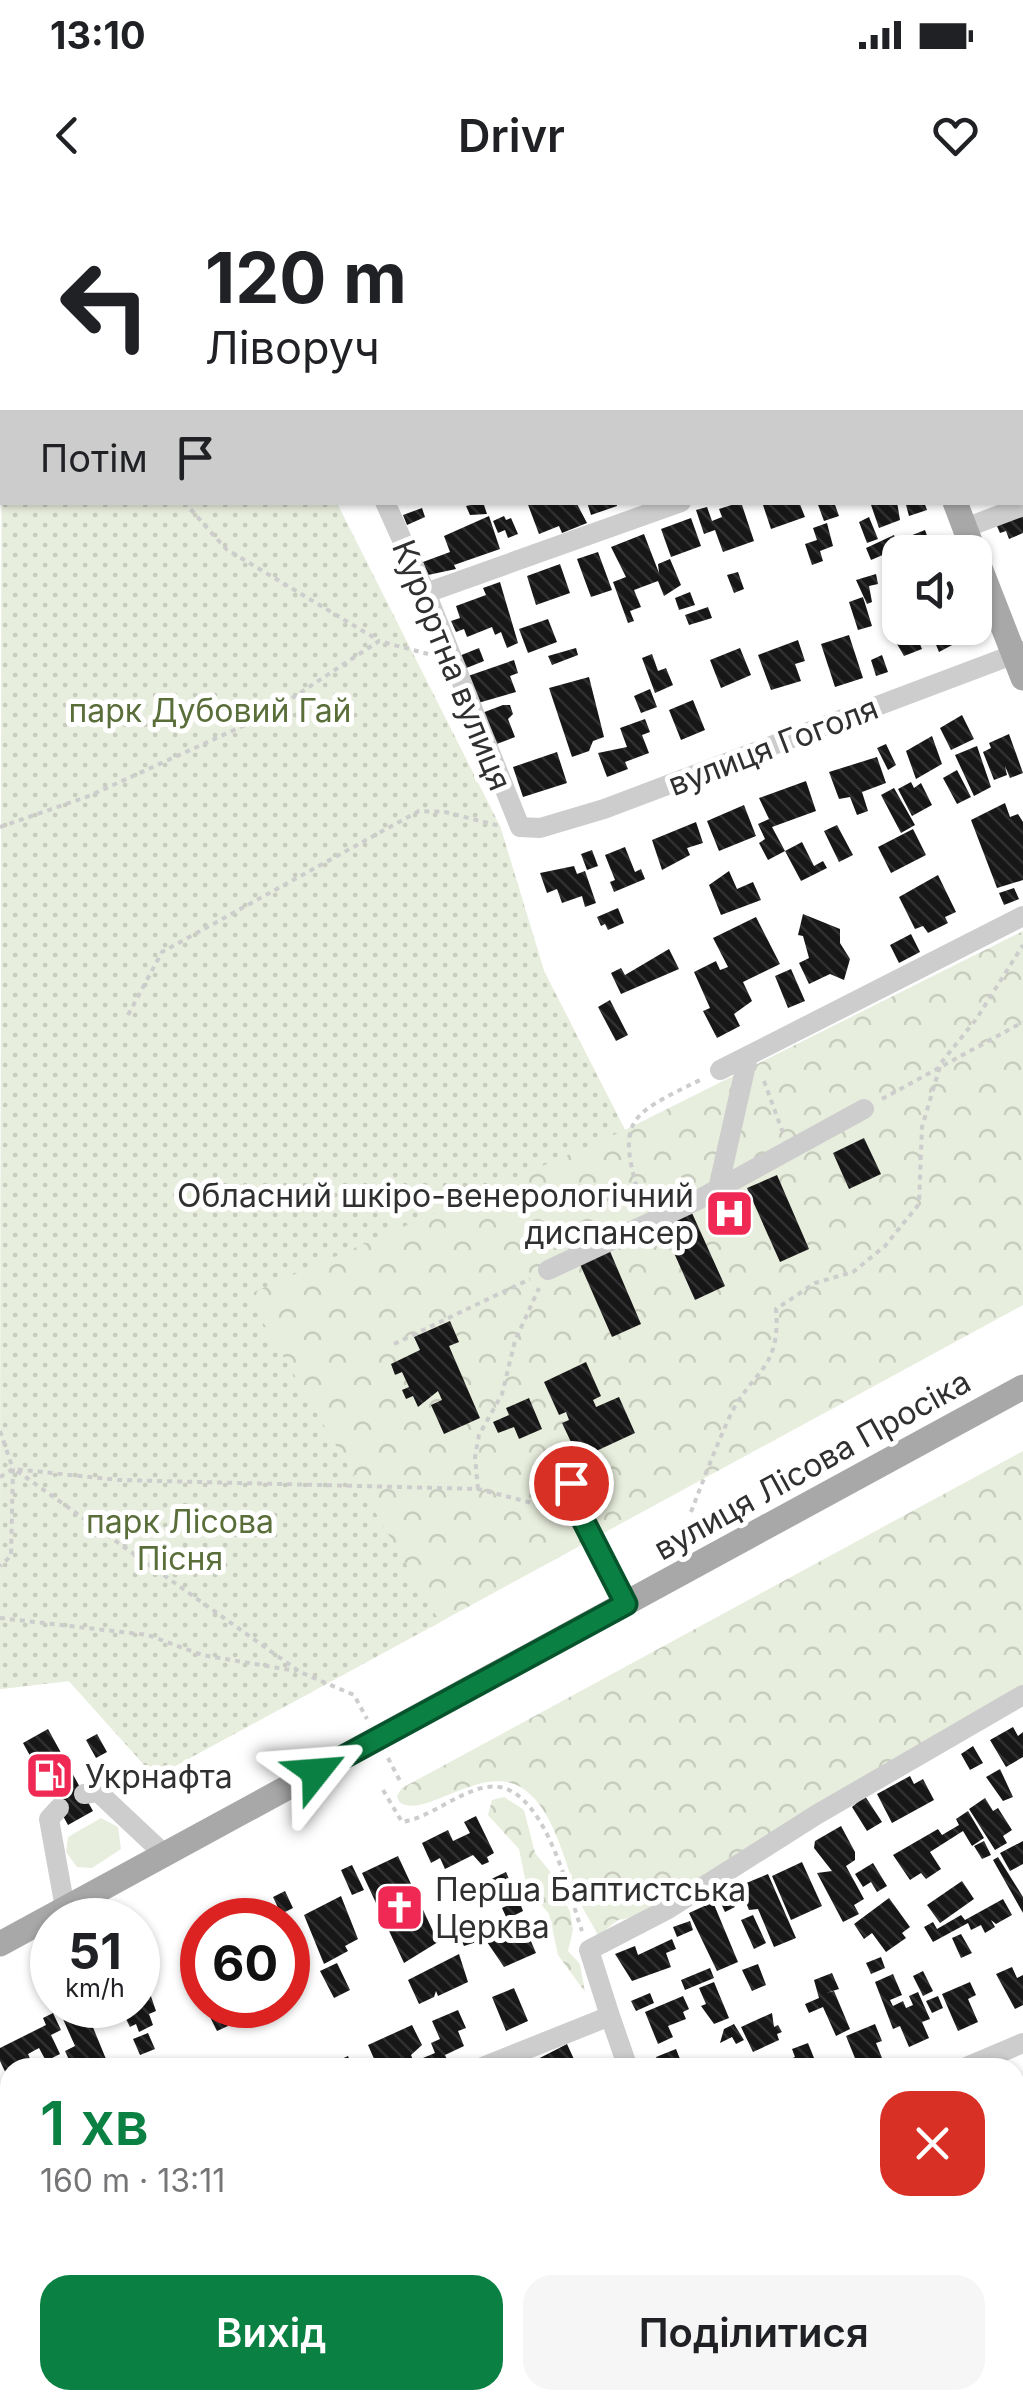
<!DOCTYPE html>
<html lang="uk">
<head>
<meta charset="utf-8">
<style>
	body { margin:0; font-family:Inter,sans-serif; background:#f6f6f6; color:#202124; height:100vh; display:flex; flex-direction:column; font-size:38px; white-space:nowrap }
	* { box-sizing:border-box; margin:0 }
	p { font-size:32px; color:#757577 }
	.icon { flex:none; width:55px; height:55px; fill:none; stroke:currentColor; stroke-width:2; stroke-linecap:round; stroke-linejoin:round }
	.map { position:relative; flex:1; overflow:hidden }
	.side { position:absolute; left:0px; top:1858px; width:1025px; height:352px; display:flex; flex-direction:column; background:#fff; border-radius:30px 30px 0 0; box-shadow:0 2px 8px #0004 }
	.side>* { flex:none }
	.hud { position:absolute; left:0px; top:0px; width:1025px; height:305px; box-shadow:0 2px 8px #0004; background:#fff; color:#202124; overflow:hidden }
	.fabs { position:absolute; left:882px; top:335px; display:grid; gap:20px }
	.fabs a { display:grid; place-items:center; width:110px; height:110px; border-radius:20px; background:#fff; box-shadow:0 2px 8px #0004; font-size:50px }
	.speed { position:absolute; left:30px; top:1698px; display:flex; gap:20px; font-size:50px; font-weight:700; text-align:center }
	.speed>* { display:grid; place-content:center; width:130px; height:130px; border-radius:50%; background:#fff; box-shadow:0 2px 8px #0004; line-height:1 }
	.speed small { font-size:25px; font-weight:400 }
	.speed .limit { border:15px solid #d22; background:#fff; color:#111 }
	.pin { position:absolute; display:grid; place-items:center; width:85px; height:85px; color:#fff; margin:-42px; border:5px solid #fff; border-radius:50%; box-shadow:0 2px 10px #0007 }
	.me { position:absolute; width:110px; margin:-55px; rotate:62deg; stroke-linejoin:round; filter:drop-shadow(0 0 8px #0008) }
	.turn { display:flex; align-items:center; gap:35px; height:210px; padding:0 40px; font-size:45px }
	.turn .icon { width:130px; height:130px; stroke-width:2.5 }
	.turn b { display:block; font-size:70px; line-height:85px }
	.then { display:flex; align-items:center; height:95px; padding:0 40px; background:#0003; gap:20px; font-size:38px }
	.round { display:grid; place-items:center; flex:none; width:105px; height:105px; border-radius:30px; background:#f6f6f6 }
	.summary { display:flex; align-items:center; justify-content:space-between; height:170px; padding:0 40px }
	h1 { font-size:60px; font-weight:600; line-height:75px; color:#0b8043 }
	.primary-button { display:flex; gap:20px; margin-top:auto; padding:20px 40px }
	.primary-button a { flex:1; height:115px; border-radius:30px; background:#0b8043; color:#fff; font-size:40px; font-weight:600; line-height:115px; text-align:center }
	.primary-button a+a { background:#f6f6f6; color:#202124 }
	.status { display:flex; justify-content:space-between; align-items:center; height:70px; padding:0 50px; background:#fff; direction:ltr }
	.status svg { height:28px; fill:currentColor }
	header { display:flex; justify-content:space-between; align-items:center; height:130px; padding:0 40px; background:#fff; font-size:45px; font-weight:600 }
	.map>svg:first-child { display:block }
</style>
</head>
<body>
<div class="status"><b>13:10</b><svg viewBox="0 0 49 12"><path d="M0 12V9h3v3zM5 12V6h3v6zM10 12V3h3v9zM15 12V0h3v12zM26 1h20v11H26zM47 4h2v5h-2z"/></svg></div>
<header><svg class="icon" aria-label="back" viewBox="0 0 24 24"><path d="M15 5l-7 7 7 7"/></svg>Drivr<svg class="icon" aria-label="heart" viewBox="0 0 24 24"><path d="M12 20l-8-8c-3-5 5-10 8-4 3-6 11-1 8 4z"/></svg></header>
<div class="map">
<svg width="1023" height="2208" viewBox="0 0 1023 2208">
	<defs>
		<pattern id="forest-crowns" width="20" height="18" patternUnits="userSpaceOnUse" patternTransform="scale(2.5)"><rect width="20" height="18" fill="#e8eedd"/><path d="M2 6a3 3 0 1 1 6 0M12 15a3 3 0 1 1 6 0" fill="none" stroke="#c7ccbe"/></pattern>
		<pattern id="park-dots" width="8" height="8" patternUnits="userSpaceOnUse" patternTransform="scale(2.5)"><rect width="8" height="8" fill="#e8eedd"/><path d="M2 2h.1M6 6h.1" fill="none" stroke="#c7ccbe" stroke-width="1.8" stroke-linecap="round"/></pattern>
		<pattern id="building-back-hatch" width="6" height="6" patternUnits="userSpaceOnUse" patternTransform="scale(2.5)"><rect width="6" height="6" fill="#171717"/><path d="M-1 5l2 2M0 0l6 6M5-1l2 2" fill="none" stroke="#303030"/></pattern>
	</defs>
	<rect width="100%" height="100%" fill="#fff"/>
	<path fill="#e8eedd" d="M101,1618L118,1627L121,1649L92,1668L77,1667L66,1652L68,1637Z"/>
	<path fill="url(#forest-crowns)" d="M2,71V302L375,418L500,626L544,771L625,930L1023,731V1105L155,1577L69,1481L0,1489Z
		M1023,1251V1485L684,1691L634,1717L618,1720L598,1736C593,1724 585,1714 580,1702C566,1668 556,1613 525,1590C484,1559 425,1621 399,1602L397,1596L402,1588Z
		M504,1597L524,1610L535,1653L552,1674L570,1712L573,1730L568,1751L580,1764L585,1792L558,1755L549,1714L527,1688L519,1649L488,1615L492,1600Z"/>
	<path fill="url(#park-dots)" d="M2,71V302L337,303L500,626L544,771L625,930L247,1095L440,1422L155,1577L69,1481L0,1489Z"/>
	<path fill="url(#building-back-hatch)" d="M483,302L487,314L470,315L466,306Z
		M527,302H576L587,323L562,333L559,326L539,334Z
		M587,302H616L617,306L591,315Z
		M741,302L754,341L723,352L715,330L704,334L696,310L707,307L712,321L722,317L719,309Z
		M762,302H799L805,317L771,329Z
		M817,302H834L839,316L824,321Z
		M870,302H897L900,320L879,328Z
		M924,302L927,310L909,316L906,305Z
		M422,308L425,317L407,325L403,315Z
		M1023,313V333L1009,339L1006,331L1000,333L996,324Z
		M489,316L500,349L454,365L456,369L428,375L423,362L450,352L444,336Z
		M504,316L506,320L511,318L518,334L508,338L505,330L498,333L493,321Z
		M869,317L878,339L867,343L859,322Z
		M691,318L701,346L671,357L661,329Z
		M827,323L833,346L820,351L823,361L812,365L805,344L817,340L813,328Z
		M925,330L933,352H900V370L893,353L914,345L910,336Z
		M644,334L659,373L658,364L670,359L681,385L664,396L658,381L634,390L641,407L630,411L634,421L628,423L613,382L626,377L611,347Z
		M894,335L899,348L871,360L866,348Z
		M598,352L612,390L591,397L577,359Z
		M560,364L570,393L536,405L527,376Z
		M738,372L744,389L734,393L727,375Z
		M876,374L878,384L869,386L872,402L867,404L856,380Z
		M900,377V405H899L887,381Z
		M500,382L518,443L507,448L501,432L495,435L492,427L467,437L464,429L456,432L451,421L460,418L456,406L486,395L483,388Z
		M690,392L695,405L679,410L675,398Z
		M863,397L872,426L858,430L849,402Z
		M708,407L712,418L689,425L685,415Z
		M548,419L557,442L528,453L519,429Z
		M901,428H921L924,435L917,437L922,449L904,456L890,432Z
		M929,428H968L971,435L939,452Z
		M849,435L863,478L835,487L821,444Z
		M798,440L805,461L795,464L801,481L771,490L758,455Z
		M479,448L484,461L464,469L459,456Z
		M576,448L578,455L552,465L548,456Z
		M740,448L751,475L721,488L710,460Z
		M652,454L658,471L666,468L673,485L655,493L642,458Z
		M882,455L888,472L876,476L871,460Z
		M514,460L518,473L510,476L516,492L478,503L468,476Z
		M589,477L604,537L593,541L589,551L572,557L549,488Z
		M650,489L657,507L641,513L634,496Z
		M693,500L705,530L681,540L669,510Z
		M503,505H510L513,514L508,519L515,537L494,545L482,513Z
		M962,515L974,539L951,550L940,528Z
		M645,519L650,532L642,535L649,553L625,562L628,569L607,577L598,553L627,547L620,528Z
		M1009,534L1023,573L1010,578L1005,566L1007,575L994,580L983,552L991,548L989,543Z
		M932,536L942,564L916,579L906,551Z
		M886,544L896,565L888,570L877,548Z
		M977,546L991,587L974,596L955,555Z
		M557,552L567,583L523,597L513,567Z
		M877,557L886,583L862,592L868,611L857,615L850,597L839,599L829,572Z
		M957,570L971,597L957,604L943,578Z
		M806,581L816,611L772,627L785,651L768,660L759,643L765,639L758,624L769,619L759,598Z
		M911,582L914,588L921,583L932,605L912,616L898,589Z
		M894,588L915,625L901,633L881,595Z
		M1005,603L1010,617L1018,614L1023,622V680L997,688L971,620Z
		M744,605L756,636L719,651L707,621Z
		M696,622L703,643L687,648L690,655L662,670L652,640Z
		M837,625L853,655L839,662L824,631Z
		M913,629L926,655L891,673L878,647Z
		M802,642L814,666L823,661L827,668L801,681L785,651Z
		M625,647L635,672L641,669L645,679L614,692L610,682L615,680L605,655Z
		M592,650L598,666L587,670L581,654Z
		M574,666L577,674L585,671L596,703L585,707L582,696L562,703L557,689L547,693L540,673Z
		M729,671L737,689L753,682L761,700L721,715L709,685Z
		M938,675L956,712L945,717L948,723L928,733L923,726L915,729L899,697Z
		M1014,688L1019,699L1004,705L999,693Z
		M618,708L624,723L608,730L605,724L601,726L597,717Z
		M803,714L840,729V743L850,759L844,780L830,774L809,784L799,763L809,758L803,736L798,735Z
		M756,717L780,764L743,782L752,801L734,814L740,826L717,838L703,811L710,808L694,772L716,761L720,770L728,767L713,738Z
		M911,734L920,752L899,763L890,745Z
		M669,749L679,769L621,794L611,773L621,768L625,775Z
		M791,769L805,801L788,808L775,776Z
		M610,800L628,835L616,841L598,807Z
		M864,938L881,974L849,989L833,953Z
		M777,975L809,1049L780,1062L747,988Z
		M692,1013L725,1086L695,1100L662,1026Z
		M609,1049L641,1124L612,1137L579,1062Z
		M450,1121L459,1142L449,1146L480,1218L444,1234L431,1205L442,1200L438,1191L418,1207L413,1196L406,1199L402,1190L409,1187L402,1172L395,1175L391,1164L420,1150L414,1137Z
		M586,1162L601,1196L593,1200L596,1207L619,1197L635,1233L579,1259L562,1223L569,1220L566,1212L559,1215L544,1182Z
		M529,1198L542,1229L519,1239L514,1227L498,1233L493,1222L509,1215L506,1208Z
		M1013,1527L1018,1536L1023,1532V1557L1006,1567L990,1540Z
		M48,1529L93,1611L68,1625L23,1543Z
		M97,1534L107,1552L96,1558L86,1540Z
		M973,1546L983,1563L970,1570L961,1554Z
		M1000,1569L1013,1597L1003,1601L986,1577Z
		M910,1576L914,1584L923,1579L934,1600L892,1623L877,1594Z
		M865,1596L882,1622L867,1631L852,1607Z
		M985,1598L993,1611L998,1608L1012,1630L1003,1636L1007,1643L995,1650L969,1609Z
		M968,1611L984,1638L972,1646L963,1631L930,1652L941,1669L926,1679L921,1673L910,1680L893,1655L938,1629L942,1635L959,1625L956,1619Z
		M476,1616L494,1653L487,1657L489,1662L482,1665L473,1655L445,1669L440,1658L431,1663L422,1643L448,1630L453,1641L470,1633L464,1622Z
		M841,1626L855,1652V1660L846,1666L864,1699L854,1705L859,1714L843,1722L817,1673L832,1671L814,1648L815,1641Z
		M984,1641L991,1655L982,1659L974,1646Z
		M1023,1641V1664L1010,1671L1000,1653Z
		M398,1656L438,1742L404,1763L362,1673Z
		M998,1657L1023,1697V1713L993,1660Z
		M802,1662L822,1706L791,1720L772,1676Z
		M873,1663L887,1686L877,1692L871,1682L863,1687L855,1674Z
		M352,1665L364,1690L352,1695L341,1670Z
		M506,1672L516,1695L496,1703L487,1681Z
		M768,1674L796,1738L774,1747L758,1709L749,1710L739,1686Z
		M962,1681L974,1699L940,1723L927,1705Z
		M285,1691L293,1708L281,1714L273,1697Z
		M727,1691L735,1707L725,1712L717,1695Z
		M341,1696L358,1739L345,1746L348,1751L324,1764L304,1715Z
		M889,1698L910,1727L902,1733L906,1738L886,1752L872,1733L864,1739L854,1724Z
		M1003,1699L1012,1715L996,1724L991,1720L995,1727L985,1733L981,1725L971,1730L968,1723L933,1742L924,1727L933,1722L937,1729L961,1715L965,1720Z
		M519,1700L523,1711L507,1719L502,1708Z
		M713,1702L738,1762L717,1771L689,1713Z
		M753,1715L766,1743L754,1749L741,1720Z
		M484,1721L489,1731L480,1734L483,1740L464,1746L457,1731Z
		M690,1721L693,1730L677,1737L673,1727Z
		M524,1725L536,1753L504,1767L487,1742Z
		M291,1728L300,1753L288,1759V1730Z
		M202,1733V1767L190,1739Z
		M961,1734L972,1753L961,1758L952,1738Z
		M672,1739L676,1749L666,1753L671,1767L632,1781L615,1754L635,1746L638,1755Z
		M459,1754L468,1782L438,1796L436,1791L434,1797L419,1804L408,1780Z
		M881,1757L885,1768L871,1774L866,1763Z
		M301,1760L308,1773L290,1782L288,1767Z
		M337,1763L350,1790L334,1798L320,1771Z
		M758,1764L766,1785L752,1791L742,1770Z
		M1012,1767L1017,1778L1023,1775V1805L1015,1809L996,1774Z
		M710,1768L714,1778L685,1790L681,1780Z
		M923,1771L933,1791L923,1796L913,1776Z
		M832,1773L839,1789L826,1793L834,1791L850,1829L836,1836L823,1807L809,1813L805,1804L819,1798L814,1780Z
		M893,1774L902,1795L890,1800L893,1806L903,1801L906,1808L913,1805L909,1796L918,1792L930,1819L922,1822L929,1838L909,1847L900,1826L893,1829L875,1782Z
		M145,1779L156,1811L149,1814L153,1825L139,1832L136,1824L130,1827L119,1805H138V1783Z
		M714,1782L729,1818L714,1824L701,1806L706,1804L699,1788Z
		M970,1782L976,1795L968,1799L978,1822L958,1831L942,1794Z
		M514,1788L528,1821L506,1831L492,1797Z
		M650,1793L654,1803L636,1811L631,1801Z
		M683,1796L689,1809L683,1812L686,1819L668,1826L673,1837L658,1844L645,1812Z
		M938,1796L943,1808L932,1813L926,1801Z
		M95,1805L101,1820L92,1825L106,1859L87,1868L81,1860L71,1864L65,1851L75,1846L63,1819Z
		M98,1805H110L117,1821L106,1826Z
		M218,1805L228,1826L217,1831L206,1809Z
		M458,1810L466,1828L458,1831L464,1846L445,1855L450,1866L427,1868L423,1858L435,1853L431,1843L440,1839L432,1821Z
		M53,1813L61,1830L51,1835L60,1854L46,1861L39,1848L28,1854L34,1868H10V1882L0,1861V1848L46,1825L43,1818Z
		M772,1813L774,1827L778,1825L782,1832L777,1834L779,1840L753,1852L741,1827Z
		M734,1824L744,1840L736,1844L732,1837L720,1843L724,1829Z
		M875,1824L882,1841L876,1843L884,1863L859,1868L846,1836Z
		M412,1825L422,1845L411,1855L416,1868H378L368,1845Z
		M148,1833L155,1849L140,1855L133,1839Z
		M808,1843L816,1863L782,1868L780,1863L795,1857L792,1849Z
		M567,1844L578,1868H535L532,1862Z
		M676,1849L680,1859L660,1868L656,1857Z
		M348,1856L353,1868H322Z
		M1023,1884V1931L1015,1912V1887Z
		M6,1941L10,1960L0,1966V1945Z
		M1023,2025V2056L1015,2060V2029Z
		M9,2040L10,2058L0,2063V2044Z
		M6,2104L10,2125L0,2129V2107Z
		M1023,2107V2157L1020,2151L1015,2153V2111Z
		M319,2200H381L384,2206L322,2208Z
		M413,2200H425L429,2208H406L404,2204Z
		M432,2200H455L458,2208H436Z
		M537,2200H563L566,2208H534L531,2202Z
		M591,2200H625L628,2208H595Z
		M804,2200H866L870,2208H802L800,2202Z
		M899,2200H928L931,2206L903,2208Z"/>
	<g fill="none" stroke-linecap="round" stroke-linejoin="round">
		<path stroke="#cdcdcd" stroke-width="4" stroke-dasharray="5 5" stroke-linecap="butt" d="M0,180L2,183
			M184,302L226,349L378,440
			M0,627L89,596L265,516L379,441L428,454
			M128,815L162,752L419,611L445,612L500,626
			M764,881L783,933
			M882,899L1023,822
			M642,1006C616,919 625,917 702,879
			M394,1144L530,1079
			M0,1231L13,1269L11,1356L0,1366
			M17,1271L300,1472L354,1495L367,1519
			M0,1277L13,1269L119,1280L478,1289L559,1310
			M478,1289L475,1257L479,1235L502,1194L515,1141L539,1088
			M691,1312C703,1281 715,1249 729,1218C751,1170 781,1172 776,1109L815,1083L853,1072L885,1046L919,1004L922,927L941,863L977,818L1023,745
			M0,1418L148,1435L202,1455L296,1471
			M388,1558L400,1581
			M383,1590L402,1622C432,1617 457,1592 487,1587C543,1578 568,1692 582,1731"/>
		<path stroke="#cdcdcd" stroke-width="20" d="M433,2L435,0
			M1022,51H1023
			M385,302L426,393L520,627L540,628L604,609L1023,451
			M965,328L1023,306
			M426,393L681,302
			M720,870L1023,716
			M718,989L748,856
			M548,1070L696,1001L864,909
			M571,1283L581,1315L626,1404
			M84,1594L98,1592L164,1654
			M59,1608L49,1619L65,1708
			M610,1816L628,1868
			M480,1868L610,1816L589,1750L668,1709L816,1615L1023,1495
			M964,1868L1023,1843
			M0,2081L10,2077
			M1015,2088L1023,2085
			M166,2208L185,2200
			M735,2208L753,2200"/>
		<path stroke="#a8a8a8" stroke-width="25" d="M837,0L838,2
			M74,2L81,0
			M0,33L2,32
			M955,302L974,352
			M975,355L1023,478
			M0,1744L1023,1187"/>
	</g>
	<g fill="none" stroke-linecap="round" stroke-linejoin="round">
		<defs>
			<path id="route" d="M316,1572L626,1404L581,1316L571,1283"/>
		</defs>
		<use href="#route" stroke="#07532c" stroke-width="25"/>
		<use href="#route" stroke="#0b8043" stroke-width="18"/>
	</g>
	<defs>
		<symbol id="hospital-square" viewBox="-11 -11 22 22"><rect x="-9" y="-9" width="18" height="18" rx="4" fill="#ef2954" stroke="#fff"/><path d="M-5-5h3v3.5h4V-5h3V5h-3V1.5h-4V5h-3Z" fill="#fff"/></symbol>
		<symbol id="fuel-square" viewBox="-11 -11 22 22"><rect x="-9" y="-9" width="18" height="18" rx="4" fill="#ef2954" stroke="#fff"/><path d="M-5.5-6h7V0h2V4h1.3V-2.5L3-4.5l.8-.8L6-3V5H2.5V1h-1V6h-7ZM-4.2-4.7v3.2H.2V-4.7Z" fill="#fff"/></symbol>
		<symbol id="church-square" viewBox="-11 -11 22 22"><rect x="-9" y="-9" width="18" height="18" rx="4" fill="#ef2954" stroke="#fff"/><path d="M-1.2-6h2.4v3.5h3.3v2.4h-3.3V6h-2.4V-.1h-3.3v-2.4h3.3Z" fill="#fff"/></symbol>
	</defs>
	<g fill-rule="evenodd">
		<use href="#hospital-square" x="702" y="986" width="55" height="55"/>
		<use href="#fuel-square" x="22" y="1548" width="55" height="55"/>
		<use href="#church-square" x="372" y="1680" width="55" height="55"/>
	</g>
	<g text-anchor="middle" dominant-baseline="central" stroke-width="10" stroke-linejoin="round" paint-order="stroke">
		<g font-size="32" fill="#303030" stroke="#fff">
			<text transform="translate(452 465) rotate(68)">Курортна вулиця</text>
			<text transform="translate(773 546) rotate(-21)">вулиця Гоголя</text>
			<text transform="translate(812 1265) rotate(-29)">вулиця Лісова Просіка</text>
		</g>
		<g font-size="32" fill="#5a6e3a" stroke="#fff">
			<text x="210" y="510">парк Дубовий Гай</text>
			<text x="180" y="1321">парк Лісова<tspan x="180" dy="37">Пісня</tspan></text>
		</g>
		<g font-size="32" fill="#303030" stroke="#fff" text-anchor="start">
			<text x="694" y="995" text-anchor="end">Обласний шкіро-венерологічний<tspan x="694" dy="37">диспансер</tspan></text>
			<text x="85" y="1576">Укрнафта</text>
			<text x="435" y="1689">Перша Баптистська<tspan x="435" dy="37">Церква</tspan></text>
		</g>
	</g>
</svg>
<div class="fabs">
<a><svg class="icon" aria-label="sound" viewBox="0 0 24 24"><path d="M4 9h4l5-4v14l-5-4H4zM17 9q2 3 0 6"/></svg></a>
</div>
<div class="speed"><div>51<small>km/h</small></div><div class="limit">60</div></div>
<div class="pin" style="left:571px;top:1283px;background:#d93025"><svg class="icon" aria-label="arrive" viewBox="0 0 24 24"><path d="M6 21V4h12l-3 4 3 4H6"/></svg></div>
<svg class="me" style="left:316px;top:1572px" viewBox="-20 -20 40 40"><path d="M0-17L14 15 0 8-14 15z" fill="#0b8043" stroke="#fff" stroke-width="4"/></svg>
<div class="hud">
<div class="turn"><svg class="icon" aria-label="left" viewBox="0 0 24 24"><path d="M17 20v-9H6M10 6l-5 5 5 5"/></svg><div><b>120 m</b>Ліворуч</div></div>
<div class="then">Потім<svg class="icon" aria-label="arrive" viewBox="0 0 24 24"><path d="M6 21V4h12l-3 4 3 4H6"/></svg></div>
</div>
<section class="side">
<div class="summary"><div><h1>1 хв</h1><p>160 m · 13:11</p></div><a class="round" style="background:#d93025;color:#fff"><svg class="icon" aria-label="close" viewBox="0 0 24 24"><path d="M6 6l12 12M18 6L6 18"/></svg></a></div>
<div class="primary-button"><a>Вихід</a><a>Поділитися</a></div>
</section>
</div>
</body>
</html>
